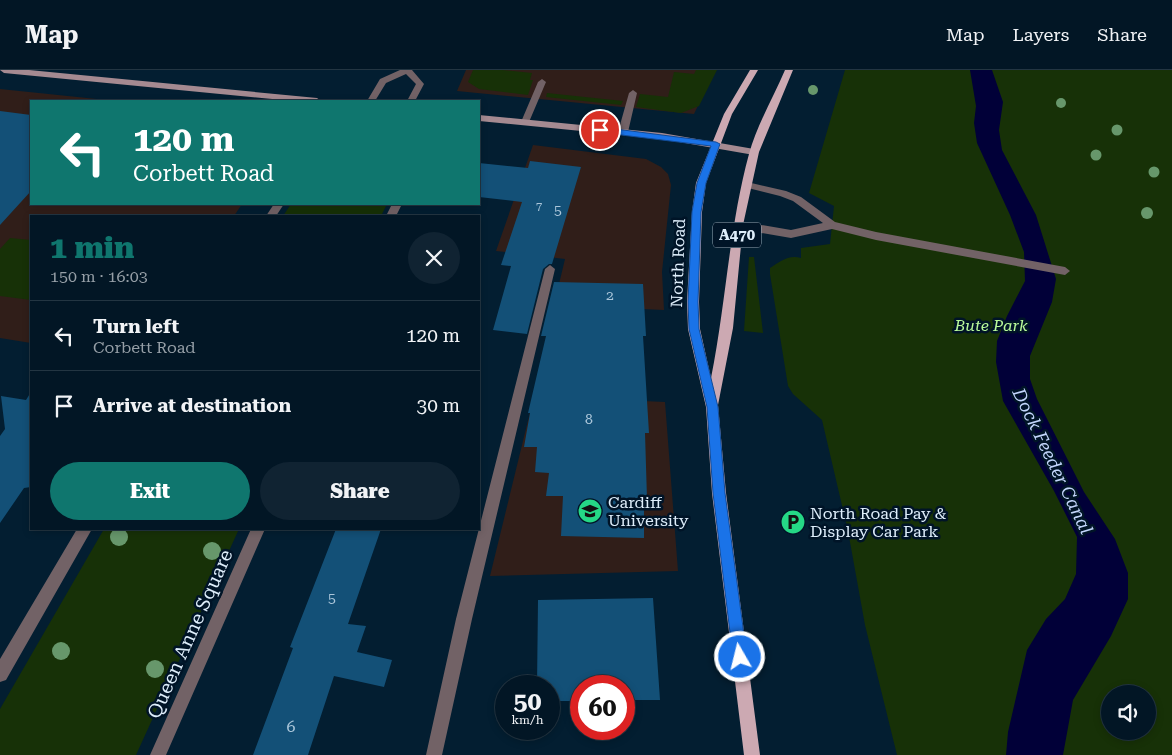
<!DOCTYPE html>
<html lang="en">
<head>
<meta charset="utf-8">
<style>
	body { margin:0; font-family:"Roboto Serif",serif; background:#102332; color:#f1f3f6; height:100vh; display:flex; flex-direction:column; font-size:19px; white-space:nowrap }
	* { box-sizing:border-box; margin:0 }
	p { font-size:16px; color:#969fa7 }
	.icon { flex:none; width:28px; height:28px; fill:none; stroke:currentColor; stroke-width:2; stroke-linecap:round; stroke-linejoin:round }
	.map { position:relative; flex:1; overflow:hidden }
	.sheet { position:absolute; left:30px; top:145px; width:450px; height:315px; display:flex; flex-direction:column; background:#021625; border-radius:0px; box-shadow:0 2px 8px #0003,0 0 0 1px #233542 }
	.sheet>* { flex:none }
	.hud { position:absolute; left:30px; top:30px; width:450px; height:105px; border-radius:0px; box-shadow:0 2px 8px #0003,0 0 0 1px #233542; background:#0f766e; color:#fff; overflow:hidden }
	.fabs { position:absolute; left:1101px; top:615px; display:grid; gap:10px }
	.fabs a { display:grid; place-items:center; width:55px; height:55px; border-radius:50%; background:#021625; box-shadow:0 2px 8px #0003,0 0 0 1px #233542; font-size:25px }
	.speed { position:absolute; left:495px; top:605px; display:flex; gap:10px; font-size:25px; font-weight:700; text-align:center }
	.speed>* { display:grid; place-content:center; width:65px; height:65px; border-radius:50%; background:#021625; box-shadow:0 2px 8px #0003,0 0 0 1px #233542; line-height:1 }
	.speed small { font-size:12px; font-weight:400 }
	.speed .limit { border:8px solid #d22; background:#fff; color:#111 }
	.pin { position:absolute; display:grid; place-items:center; width:42px; height:42px; color:#fff; margin:-21px; border:2px solid #fff; border-radius:50%; box-shadow:0 1px 5px #0007 }
	.me { position:absolute; width:55px; margin:-28px; rotate:352deg; stroke-linejoin:round; filter:drop-shadow(0 0 4px #0008) }
	.turn { display:flex; align-items:center; gap:18px; height:105px; padding:0 20px; font-size:22px }
	.turn .icon { width:65px; height:65px; stroke-width:2.5 }
	.turn b { display:block; font-size:35px; line-height:42px }
	.round { display:grid; place-items:center; flex:none; width:52px; height:52px; border-radius:26px; background:#102332 }
	.summary { display:flex; align-items:center; justify-content:space-between; height:85px; padding:0 20px }
	h1 { font-size:30px; font-weight:800; line-height:38px; color:#0f766e }
	.action { display:flex; gap:10px; margin-top:auto; padding:10px 20px }
	.action a { flex:1; height:58px; border-radius:30px; background:#0f766e; color:#fff; font-size:20px; font-weight:800; line-height:58px; text-align:center }
	.action a+a { background:#102332; color:#f1f3f6 }
	ul { padding:0; list-style:none }
	li { display:flex; align-items:center; gap:15px; height:70px; padding:0 20px; border-top:1px solid #233542 }
	li div { flex:1 }
	li b { display:block; font-size:19px }
	li em { font-style:normal }
	header { display:flex; align-items:center; gap:30px; box-sizing:border-box; height:70px; padding:0 25px; background:#021625; border-bottom:1px solid #233542 }
	header strong { font-size:24px }
	nav { display:flex; gap:28px; margin-inline-start:auto; font-size:18px }
	.map>svg:first-child { display:block }
</style>
</head>
<body>
<header>
<strong>Map</strong>
<nav><a>Map</a><a>Layers</a><a>Share</a></nav>
</header>
<div class="map">
<svg width="1172" height="685" viewBox="0 0 1172 685">
	<rect width="100%" height="100%" fill="#031e31"/>
	<path fill="#301e19" d="M466,0H715L694,44L457,21Z
		M0,19L116,31H31V134H242L234,146H31V273L0,268Z
		M533,75L646,89L661,97L668,104L671,115L662,202L664,240L554,235L565,189L496,181Z
		M534,326L665,332L678,501L490,506Z"/>
	<path fill="#173107" fill-rule="evenodd" d="M473,0H502L532,3L530,10H533L528,25L479,19L468,12Z
		M696,0H717L699,36L681,43L636,37L640,24L668,27L674,2L694,4Z
		M845,0H1172V685H897L865,555L848,461L822,350L793,324L788,316L770,204V198C779,192 789,184 801,188V178L830,174L834,136L809,123ZM1110,624H1148V661H1110Z
		M547,23L623,31L621,35L546,27Z
		M291,134H387L381,146H283Z
		M10,168L31,170V230L0,226V179Z
		M749,187H754L763,263L744,261Z
		M104,459H239L136,685H0V639Z"/>
	<path fill="#010038" d="M970,0H992L1003,32L999,60L1002,80L1036,145L1056,209L1052,232L1030,286V309L1037,329L1084,422L1115,469L1128,503V529L1111,566L1073,630L1063,685H1006L1008,662L1027,580L1046,549L1065,529L1076,504L1077,467L1054,421L1003,331L996,292L997,271L1007,246L1025,211L1024,182L1010,145L977,73L974,53L976,36Z"/>
	<path fill="#135077" d="M0,41L31,45V121L0,155Z
		M530,91L581,97L552,194H549L543,199L527,264L493,260L511,196L501,195L522,132L479,127V93L528,98Z
		M554,212L643,214L646,266H643L649,363H645L647,429H644V468L561,466L563,426H546L549,403L535,402L537,377H524L530,343H528L546,266H541Z
		M31,322V417L24,418L0,453V366L5,359L1,326L26,330Z
		M336,459H381L348,554L366,556L357,582L392,590L384,617L334,606L308,685H253L293,578L290,577Z
		M653,528L660,630H624V616H581V631H549V616H537L538,530Z"/>
	<g fill="none" stroke-linecap="round" stroke-linejoin="round">
		<path fill="#726266" fill-rule="evenodd" d="M542,9L546,12L529,52L528,54H522L521,52L538,12Z
			M633,20L637,23L628,62L623,65L620,64L618,62L629,23Z
			M747,112L786,121L801,127L835,152L876,162L1065,197L1070,201L1065,205L876,170L832,159L791,168L738,159L733,155L738,151L791,160L823,153L793,131L780,126L744,117L742,115Z
			M550,195L555,199L472,549L442,685H426L456,549L545,199Z"/>
		<path fill="#726266" fill-rule="evenodd" d="M400,0H412L424,14L415,31H407L416,14L406,4L386,13L375,31H367L380,9Z
			M274,134H284L276,146H266Z
			M392,134H402L396,146H386Z
			M77,459H92L6,610L0,612V589Z
			M251,459H265L166,685H150Z"/>
		<path fill="#a58a91" fill-rule="evenodd" d="M0,0H29L317,28L321,31H293L4,3Z
			M479,45L662,63L754,79L759,82L754,85L662,69L479,51Z"/>
		<path fill="#cca9b2" fill-rule="evenodd" d="M750,0H758L732,44L706,113L702,142L699,232L700,259L711,308C726,234 729,157 749,84C756,57 774,26 785,0H793L759,82L743,155L733,258L718,335L726,423L760,685H744L712,423L706,337L688,259L687,232L692,142L696,113L724,44Z"/>
	</g>
	<g fill="#67976b">
		<circle cx="813" cy="20" r="5"/>
		<circle cx="1061" cy="33" r="5"/>
		<circle cx="1117" cy="60" r="5.5"/>
		<circle cx="1096" cy="85" r="5.5"/>
		<circle cx="1154" cy="102" r="5.5"/>
		<circle cx="1147" cy="143" r="6"/>
		<circle cx="119" cy="467" r="9"/>
		<circle cx="212" cy="481" r="9"/>
		<circle cx="61" cy="581" r="9"/>
		<circle cx="155" cy="599" r="9"/>
	</g>
	<path fill="#1a73e8" stroke="#114b97" d="M600,57L716,72L720,74L706,113L701,142L698,232L699,259L718,337L725,423L747,587L745,592L740,594L735,592L733,587L713,423L707,337L689,259L688,232L692,142L697,113L711,76L597,62L596,60Z"/>
	<defs>
		<symbol id="university-disc" viewBox="-11 -11 22 22"><circle r="9.5" fill="#25d886" stroke="#001427"/><path d="M0-5L7-2L0 1L-7-2ZM-4 1L0 2.5L4 1V4Q0 6-4 4Z" fill="#111"/></symbol>
		<symbol id="parking-disc" viewBox="-11 -11 22 22"><circle r="9.5" fill="#25d886" stroke="#001427"/><path d="M-3.5-5.5H1a3.5 3.5 0 0 1 0 7H-1V5.5H-3.5ZM-1-3.4V-.6H.8a1.4 1.4 0 0 0 0-2.8Z" fill="#111"/></symbol>
	</defs>
	<g fill-rule="evenodd">
		<use href="#university-disc" x="576" y="427" width="28" height="28"/>
		<use href="#parking-disc" x="779" y="438" width="28" height="28"/>
	</g>
	<g text-anchor="middle" dominant-baseline="central" stroke-width="5" stroke-linejoin="round" paint-order="stroke">
		<g font-size="11" fill="#abc6da">
			<text x="539" y="136">7</text>
		</g>
		<g font-size="14" fill="#abc6da">
			<text x="558" y="140">5</text>
			<text x="610" y="225">2</text>
			<text x="589" y="349">8</text>
			<text x="332" y="528">5</text>
		</g>
		<rect fill="#001427" stroke="#9badbb" stroke-width="1" x="713" y="152.5" width="48" height="25" rx="4"/>
		<g font-size="15" font-weight="bold" fill="#deeefb">
			<text x="737" y="165">A470</text>
		</g>
		<g font-size="16" fill="#deeefb" stroke="#001427">
			<text transform="translate(678 193) rotate(-88)">North Road</text>
		</g>
		<g font-size="16" font-style="italic" fill="#b9fa9a" stroke="#001427">
			<text x="991" y="255">Bute Park</text>
		</g>
		<g font-size="16" fill="#deeefb" stroke="#001427" text-anchor="start">
			<text x="608" y="432">Cardiff<tspan x="608" dy="18">University</tspan></text>
			<text x="810" y="443">North Road Pay &amp;<tspan x="810" dy="18">Display Car Park</tspan></text>
		</g>
		<g font-size="16" fill="#abc6da">
			<text x="291" y="656">6</text>
		</g>
		<g font-size="18" font-style="italic" fill="#c2d5fb" stroke="#001427">
			<text transform="translate(1053 391) rotate(64)">Dock Feeder Canal</text>
		</g>
		<g font-size="19" fill="#deeefb" stroke="#001427">
			<text transform="translate(190 564) rotate(-66)">Queen Anne Square</text>
		</g>
	</g>
</svg>
<div class="fabs">
<a><svg class="icon" aria-label="sound" viewBox="0 0 24 24"><path d="M4 9h4l5-4v14l-5-4H4zM17 9q2 3 0 6"/></svg></a>
</div>
<div class="speed"><div>50<small>km/h</small></div><div class="limit">60</div></div>
<div class="pin" style="left:600px;top:60px;background:#d93025"><svg class="icon" aria-label="arrive" viewBox="0 0 24 24"><path d="M6 21V4h12l-3 4 3 4H6"/></svg></div>
<svg class="me" style="left:740px;top:587px" viewBox="-20 -20 40 40"><circle r="17" fill="#1a73e8" stroke="#fff" stroke-width="3"/><path d="M0-11L8 9 0 5-8 9z" fill="#fff"/></svg>
<div class="hud">
<div class="turn"><svg class="icon" aria-label="left" viewBox="0 0 24 24"><path d="M17 20v-9H6M10 6l-5 5 5 5"/></svg><div><b>120 m</b>Corbett Road</div></div>
</div>
<section class="sheet">
<div class="summary"><div><h1>1 min</h1><p>150 m · 16:03</p></div><a class="round"><svg class="icon" aria-label="close" viewBox="0 0 24 24"><path d="M6 6l12 12M18 6L6 18"/></svg></a></div>
<ul>
<li><svg class="icon" aria-label="left" viewBox="0 0 24 24"><path d="M17 20v-9H6M10 6l-5 5 5 5"/></svg><div><b>Turn left</b><p>Corbett Road</p></div><em>120 m</em></li>
<li><svg class="icon" aria-label="arrive" viewBox="0 0 24 24"><path d="M6 21V4h12l-3 4 3 4H6"/></svg><div><b>Arrive at destination</b></div><em>30 m</em></li>
</ul>
<div class="action"><a>Exit</a><a>Share</a></div>
</section>
</div>
</body>
</html>
